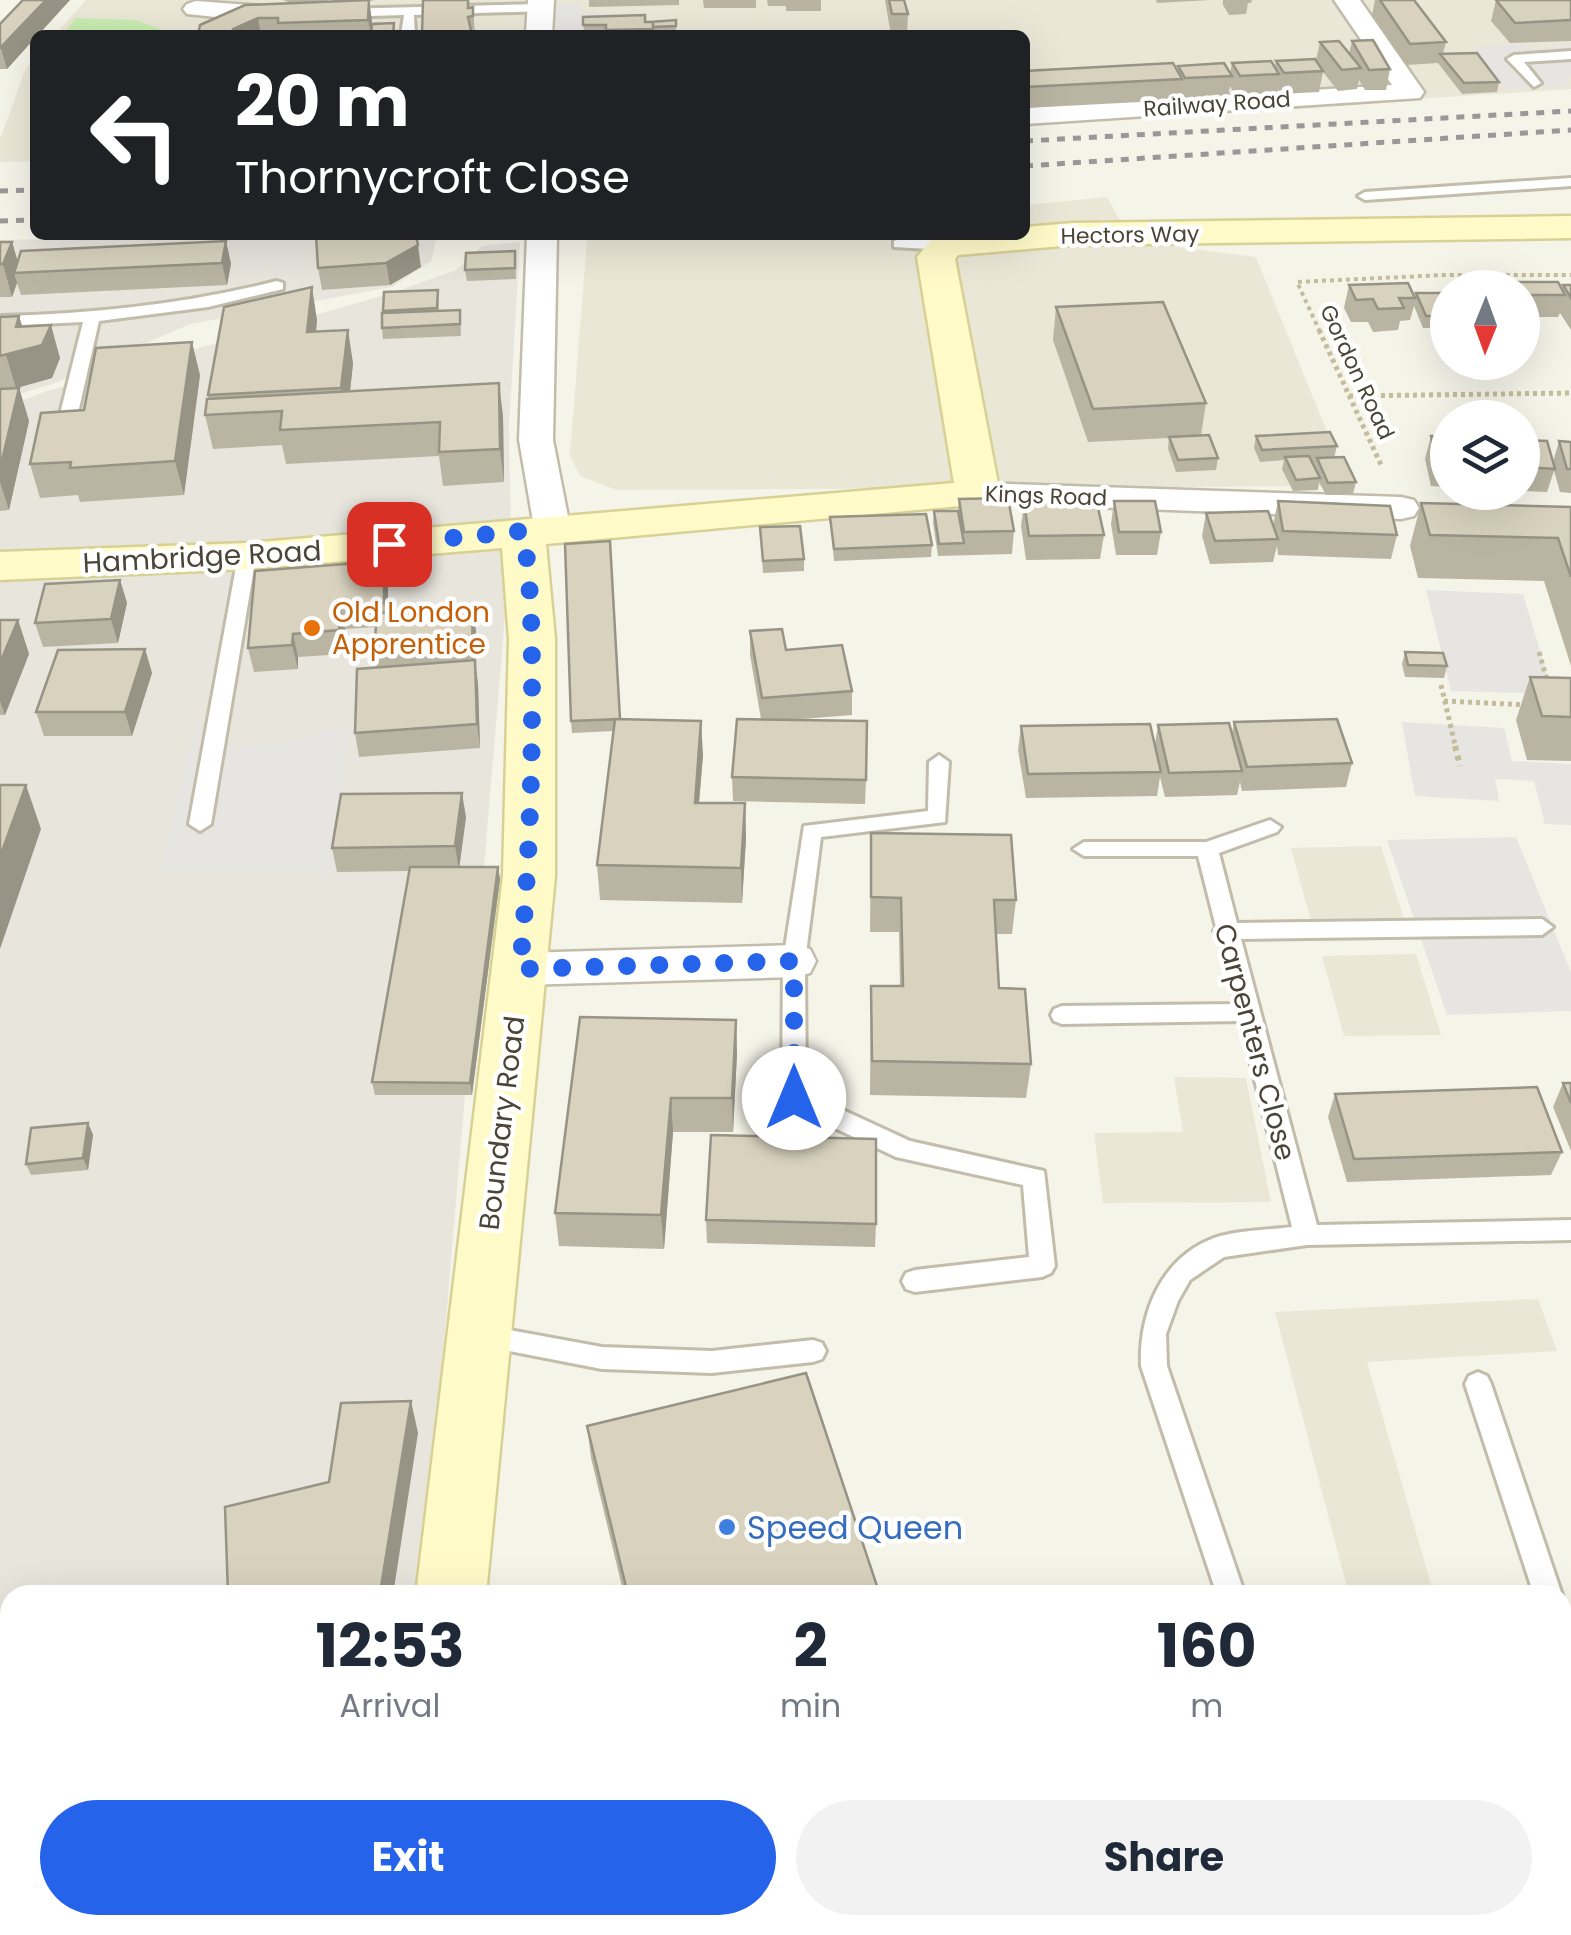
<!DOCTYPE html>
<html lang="en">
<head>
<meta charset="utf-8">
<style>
	body { margin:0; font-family:Poppins,sans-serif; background:#f2f2f3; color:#1f2937; height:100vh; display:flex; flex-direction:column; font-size:38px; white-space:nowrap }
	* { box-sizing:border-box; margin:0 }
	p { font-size:32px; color:#747a83 }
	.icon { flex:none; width:55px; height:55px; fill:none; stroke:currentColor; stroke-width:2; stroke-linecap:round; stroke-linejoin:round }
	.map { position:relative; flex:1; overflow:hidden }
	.sheet { position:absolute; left:0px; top:1585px; width:1572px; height:350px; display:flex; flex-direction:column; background:#fff; border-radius:30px 30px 0 0; box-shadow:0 10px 40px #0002 }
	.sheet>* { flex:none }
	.banner { position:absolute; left:30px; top:30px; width:1000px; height:210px; border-radius:15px; box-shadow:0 10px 40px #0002; background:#202124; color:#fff; overflow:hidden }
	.needle { width:65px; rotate:181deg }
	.tools { position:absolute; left:1430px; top:270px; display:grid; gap:20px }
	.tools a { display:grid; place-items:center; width:110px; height:110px; border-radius:50%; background:#fff; box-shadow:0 10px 40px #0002; font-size:50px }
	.pin { position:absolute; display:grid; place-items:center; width:85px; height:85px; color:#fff; margin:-42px; border-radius:20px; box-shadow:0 5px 15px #0006 }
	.me { position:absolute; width:110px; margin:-55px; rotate:0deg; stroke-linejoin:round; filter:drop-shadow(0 0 8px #0008) }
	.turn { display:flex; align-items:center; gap:35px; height:210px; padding:0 40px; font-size:45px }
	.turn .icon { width:130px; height:130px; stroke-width:2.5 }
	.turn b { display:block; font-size:70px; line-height:85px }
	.eta { display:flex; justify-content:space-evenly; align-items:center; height:170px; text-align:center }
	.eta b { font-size:60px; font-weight:700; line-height:70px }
	.cta { display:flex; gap:20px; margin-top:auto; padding:20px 40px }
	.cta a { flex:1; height:115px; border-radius:60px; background:#2563eb; color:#fff; font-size:40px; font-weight:700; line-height:115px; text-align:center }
	.cta a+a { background:#f2f2f3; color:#1f2937 }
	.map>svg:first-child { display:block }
</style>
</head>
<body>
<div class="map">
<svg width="1571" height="1935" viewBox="0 0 1571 1935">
	<rect width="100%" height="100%" fill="#f5f4e9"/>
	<path fill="#eae7d7" d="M86,0H1571V89L1025,124V35H55Z
		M35,58V161L0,162V139L26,68Z
		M1107,197L1131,241L1256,257L1349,486L617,490L580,476L570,455L587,238L1025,235V205Z
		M1381,846L1404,919L1311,921L1291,848Z
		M1416,954L1441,1035L1344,1036L1322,956Z
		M1174,1077L1246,1078L1271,1202L1103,1203L1094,1133L1183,1132Z
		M1538,1299L1557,1351L1367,1362L1434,1595H1349L1275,1312Z"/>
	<path fill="#e8e5dd" d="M225,235H433L436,240L431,261L392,287L190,324L55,383L0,400V240Z
		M520,242L509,427L511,544L423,1595H10V1925H379L378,1935H0V409L44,392L392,293L456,270L482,246Z"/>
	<path fill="#c7ecb0" d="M76,18L135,20L161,29L156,35H62Z"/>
	<path fill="#e7e5e1" d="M579,3L580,11L631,16V31L556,32L554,4Z
		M1528,44L1532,48L1571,46V75L1567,76L1571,86L1507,90L1472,47Z
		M1426,590L1523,594L1553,694L1451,691Z
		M196,722L235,748L279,743L350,725L332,872H159Z
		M1402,722L1504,728L1512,761L1571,764V825L1545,824L1534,781L1495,779L1499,801L1415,796Z
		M1516,837L1571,972V1011L1447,1015L1387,840Z"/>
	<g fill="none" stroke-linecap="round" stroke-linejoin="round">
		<defs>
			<path id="service" d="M541,4L547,8L546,11L414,15L415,35H401L404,15L339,17L333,13L339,9Z
				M1571,51V59L1524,62L1541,83L1534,87L1507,59L1514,55Z
				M1571,178V186L1365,200L1358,196L1365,192Z
				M899,239L947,240L955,245L947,250L894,247V241Z
				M277,281L283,283V289L208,307L99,321L76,422L67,427L58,422L83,322L0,326V316C94,314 185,304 277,281Z
				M247,550L256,556L211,824L200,831L189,824L238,556Z
				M939,755L949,762L945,822L821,837L805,961L806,1093L910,1141L1044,1171L1055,1266L1051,1273L1042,1277L915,1292L906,1289L902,1281L906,1273L915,1270L1029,1257L1023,1185L896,1157L786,1105L782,1098L783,961L804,826L928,811L929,762Z
				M1270,820L1281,827L1277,832L1219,853L1237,923L1542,919L1553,927L1542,935L1241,939L1317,1225L1571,1220V1240L1307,1245L1224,1257L1190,1280L1178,1301L1166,1334L1167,1366L1245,1595H1217L1141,1366C1139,1313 1161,1258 1214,1238C1237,1230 1268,1230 1292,1227L1240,1021L1062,1024L1054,1021L1051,1015L1054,1009L1062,1006L1236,1004L1219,937L1214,931L1216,927L1198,856H1084L1073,849L1084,842H1206Z
				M482,1325L602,1347L712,1351L813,1340L822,1343L826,1351L822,1359L813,1362L712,1373L602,1369L473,1344L469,1336L473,1328Z
				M1478,1372L1487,1376L1491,1384L1562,1595H1534L1465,1384L1469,1376Z
				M1562,1627L1571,1631V1664L1566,1666L1562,1665Z
				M1106,1925H1139L1143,1935H1110Z"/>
			<path id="minor" d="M528,0H554L552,35H526Z
				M1334,0H1360L1424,92L1420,98L1025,124V108L1392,85Z
				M196,1L263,6L276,14L263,22L187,14L183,9L187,4Z
				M527,235H557L553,440L570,527L565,535L552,538L539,535L534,527L519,440Z
				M978,483L1401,497L1414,500L1419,508L1414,516L1401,519L965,502L960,494L965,486Z
				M794,945L810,949L816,961L810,973L794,977L521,985L505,981L498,969L505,957L521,953Z"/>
			<path id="secondary" d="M1571,216V238L1073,245L958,255L955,259L1000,494L993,503L546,544L555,639V876L486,1595H416L503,876L509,639L502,548L247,569L0,580V552L247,543L954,483L917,257L934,237L1025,235V227L1073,223Z
				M1571,1813V1891L1562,1894V1816Z
				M371,1925H449L447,1935H369Z
				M1377,1925H1470L1466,1935H1373Z"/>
		</defs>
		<use href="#service" stroke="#c2bdab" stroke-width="6"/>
		<use href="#minor" stroke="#c2bdab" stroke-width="5"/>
		<use href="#secondary" stroke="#d8d196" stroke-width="5"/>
		<path stroke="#c4bc9b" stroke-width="4" stroke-dasharray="4 4" stroke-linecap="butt" d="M1320,332L1297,282L1444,275H1571"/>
		<path stroke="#c4bc9b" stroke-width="5" stroke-dasharray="4 4" stroke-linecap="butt" d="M1319,330L1382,467
			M1349,396L1571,393
			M1539,652L1548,683
			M1441,685L1456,749
			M1444,701L1529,705"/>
		<path stroke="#c4bc9b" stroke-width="6" stroke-dasharray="5 5" stroke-linecap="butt" d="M1455,746L1460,766"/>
		<use href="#service" fill="#fff" fill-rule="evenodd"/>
		<use href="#minor" fill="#fff" fill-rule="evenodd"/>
		<use href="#secondary" fill="#fffbc9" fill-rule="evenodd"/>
		<path stroke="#989898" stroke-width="5" stroke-dasharray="8 8" stroke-linecap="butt" d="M1025,141L1571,111
			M1025,166L1571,130
			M0,191L35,190
			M0,221L35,220"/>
	</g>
	<path fill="#bab5a3" d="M23,0H70L38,35H35V38L7,69H0V24Z
		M283,0H327V2H332V0H376L369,1L372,21L371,33L394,23L396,35H198L291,3Z
		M468,0L469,8L473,7L475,35H422Z
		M589,0H679V5L589,7Z
		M703,0H756V8H704Z
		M767,0H821V11H786V6H768Z
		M830,0H904L908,14L907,35H891L885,0Z
		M1156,0H1210L1157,3Z
		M1223,0H1252L1251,3H1248L1246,14L1229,15L1223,5Z
		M1375,0H1380L1446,42L1443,54L1499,82L1497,92L1462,94L1438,63L1406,65L1372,15Z
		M1496,0H1571V41L1510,43L1491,21Z
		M583,17L645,22L676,20V35H584Z
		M1352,41L1390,69L1386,90H1365L1359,80L1357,89L1338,91L1323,72L1319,92L1280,94L1277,89L1276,95L1236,97L1230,86L1228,97L1182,99L1180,94L1179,100L1025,108V71H1178V66L1230,73L1232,63L1275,66L1276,61L1316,60L1320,42L1349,54Z
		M316,235L421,267L390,285L322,290L318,268Z
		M226,241L231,264L227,285L21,295L17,283L12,297H0V242H12L18,262Z
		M515,251L516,279L467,281L465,270Z
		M1489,282L1562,289L1563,285H1571V330L1560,313L1558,317H1522V288H1487Z
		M1349,285L1415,297L1416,293L1448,297V328H1423L1414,306L1410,320L1400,321L1398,330L1373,332L1368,322H1351L1344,308Z
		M438,290L439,311L460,310L461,336L383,339L382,328L384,292Z
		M1056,307L1206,403L1201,435L1218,458L1216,470L1176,472L1168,449L1169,438L1088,442L1053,340Z
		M19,316L22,326L60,358L52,378L17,388H19L29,421L9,510L0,511V317Z
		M317,320L316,331L353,363L350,391L503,416L504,482L443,486L439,456L286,464L282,445L213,449L205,415L208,399V395Z
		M200,375L184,495L80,502L78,495L40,498L30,464L84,410Z
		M1256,436L1337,446L1334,457L1356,482L1353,494L1326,495L1319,482L1318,490L1293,491L1282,469L1284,460L1260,462L1254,448Z
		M1431,436L1448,437V487L1431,486L1425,459Z
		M1522,440L1553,462L1559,441L1571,442V493L1560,492L1554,471L1547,492L1522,491Z
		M959,499L1014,531L1012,554L938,556L933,523L934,511H958Z
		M1114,501L1161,532L1157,555H1116L1111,524Z
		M1278,501L1397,535L1391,559L1278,555L1277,546L1273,562L1210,564L1202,536L1206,513L1273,525Z
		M1024,503L1104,535L1100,559L1026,560L1021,526Z
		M1421,503L1571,507V666L1544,581L1418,578L1410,546Z
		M830,517L932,545L931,557L834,561Z
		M760,527L804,559V571L763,573Z
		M120,580L127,603L118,643L43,647L35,623Z
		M388,585V612L473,608L476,632L475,662L478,684L480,748L359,757L355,733L377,668L374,651L376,627L345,629L344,654L298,657V669L254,672L248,648Z
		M0,620H18L29,654L5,715H0Z
		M750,631L786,650L852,691V715L789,720L866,780L865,804L733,801L732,777L761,719L750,655Z
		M145,649L152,673L132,736H44L36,712Z
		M1405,652L1447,666L1444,678L1405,677L1402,664Z
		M1530,677L1571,678V761L1527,760L1516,720Z
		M620,719L703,755L699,803H745L746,838L742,903L600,900L597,865L614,731L572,733L571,721Z
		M1234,722L1352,763L1346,787L1242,791L1240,782L1237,795L1165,797L1160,777L1157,796L1026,798L1018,750L1021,726L1155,744L1158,725L1232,733Z
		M466,817L459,867H498L500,879L472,1095H375L372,1082L409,871L337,872L332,848Z
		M871,833L1016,900L1012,934H996L999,988L1031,1064L1026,1098L870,1095L871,986H900L899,932H870Z
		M736,1020L737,1054L733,1132H673L664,1249L559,1246L555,1213Z
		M1563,1083H1571V1151L1553,1107Z
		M1335,1094L1562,1152L1551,1175L1347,1182L1328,1117Z
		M88,1123L93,1135L88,1170L31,1175L26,1164Z
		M706,1220L876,1224L875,1247L707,1243Z
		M587,1426L880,1595H624L591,1458Z
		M682,1925H1045L1048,1935H684Z"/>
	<path fill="#979385" d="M46,0H70L38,35H35V38L7,69L1,48Z
		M369,0L372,21L371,35L368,20Z
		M258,18L261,35H232L233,29Z
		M226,241L231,264L227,285L222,263Z
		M12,242L21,273H14L17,283L12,297L3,264Z
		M418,245L421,267L390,285L386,263Z
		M312,287L317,320L313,365L307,332Z
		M19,316L29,349L51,325L60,358L52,378L16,388L6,355Z
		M348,330L353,363L347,422L341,388Z
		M192,342L200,375L184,495L175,461Z
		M499,383L503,416L504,482L500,449Z
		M19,388L29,421L9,510L0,482V469Z
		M384,561L388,585V626L384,603Z
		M120,580L127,603L118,643L111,619Z
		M340,606L345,629L344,654L339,630Z
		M473,608L476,632L475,662L478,684L480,748L477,724L475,670L472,646Z
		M18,620L29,654L5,715L0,701V663Z
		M293,634L298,657V669L292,645Z
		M145,649L152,673L132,736L125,712Z
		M701,721L703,755L696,837L695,803Z
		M26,785L41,829L0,949V857Z
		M462,793L466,817L459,870L455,846Z
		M745,803L746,838L742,903L741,868Z
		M498,867L500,879L472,1095L470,1083Z
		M736,1020L737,1054L733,1132L732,1098Z
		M671,1098L673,1132L664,1249L661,1215Z
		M88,1123L93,1135L88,1170L83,1158Z
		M411,1401L418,1433L393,1595H340Z
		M61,1925H76L77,1935H62Z"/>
	<path fill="#d8d2be" stroke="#979385" stroke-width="2.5" d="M23,0H46L0,48V24Z
		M369,0L368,20L278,23V18H258L233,29L232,35H198L200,25L245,5Z
		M423,0H468V8L473,7V16L468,17L472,35H422Z
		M889,0H904L908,14H892Z
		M1380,0H1414L1446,42L1410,44Z
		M1496,0H1571V20L1515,23Z
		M645,15V22H653V29L606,30V25H583V17Z
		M676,20V26L653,27V22H650Z
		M394,23L393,35H371L372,24Z
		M1373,40L1390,69L1369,70L1352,41Z
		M1339,41L1361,68L1342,70L1320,42Z
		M1477,53L1499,82L1464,83L1440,54Z
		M1315,59L1323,71L1284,73L1276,61Z
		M1271,61L1279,74L1240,76L1232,63Z
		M1173,63L1182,79L1025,87V71Z
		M1224,63L1232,76L1185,78L1178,66Z
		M316,235H416L418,245L386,263L318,268Z
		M226,241L222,263L14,273L21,251Z
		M0,242H12L3,264H0Z
		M515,251V268L465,270L466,253Z
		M1489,282H1558L1565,295H1522V288H1492Z
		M1408,283L1415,298H1399L1404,308L1378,309L1373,299L1356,300L1349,285Z
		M1563,285H1571V298Z
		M312,287L307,332L348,330L341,388L208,395L224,307Z
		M438,290L437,308L383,311L384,292Z
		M1416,293H1446L1448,297V316H1426Z
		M1163,302L1206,403L1093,409L1056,307Z
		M460,310V324L382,328V313Z
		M19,316L16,327L51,325L42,345L0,356V317Z
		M192,342L175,461L70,468L71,462L30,464L41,413L84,410L96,348Z
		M499,383L500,449L439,452L440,422L280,430L282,411L205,415L207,399Z
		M19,388L0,469V389Z
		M1330,432L1337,446L1262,450L1256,436Z
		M1209,435L1218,458L1178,460L1169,437Z
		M1431,436L1448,437V464L1437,463Z
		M1522,440L1547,441L1555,469L1522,467Z
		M1559,441L1571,442V469H1567Z
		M1309,456L1320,478L1296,480L1285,457Z
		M1344,457L1356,482L1328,483L1317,458Z
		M1008,498L1014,531L964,532L959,499Z
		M1114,501H1155L1161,532H1119Z
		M1278,501L1390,506L1397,535L1283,531Z
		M1024,503H1097L1104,535L1029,536Z
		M1421,503L1571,507V577L1558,538L1430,535Z
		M934,511H958L964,543L939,544Z
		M1268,511L1278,539L1215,541L1206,513Z
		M926,514L932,545L834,549L830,517Z
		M800,526L804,559L763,561L760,527Z
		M610,541L620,719L571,721L565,544Z
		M384,561V603L340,606L339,630L293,634L292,645L248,648L255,571Z
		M120,580L111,619L35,623L45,584Z
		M473,608L472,646L374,651L377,613Z
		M0,620H18L0,663Z
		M782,629L786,650L842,645L852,691L762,698L750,631Z
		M145,649L125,712H36L58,650Z
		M1405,652L1443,653L1447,666L1408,665Z
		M475,660L477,724L355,733L357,669Z
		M1530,677L1571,678V717L1542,716Z
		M615,719L701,721L695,803H745L741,868L597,865Z
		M737,719L867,721L866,780L732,777Z
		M1337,719L1352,763L1247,767L1234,722Z
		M1229,723L1242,771L1169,773L1158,725Z
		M1150,724L1161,772L1028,774L1021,726Z
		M0,785H26L0,857Z
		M462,793L455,846L332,848L341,794Z
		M871,833L1011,835L1016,900H994L999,988L1025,989L1031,1064L872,1061L871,986H903L901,898L871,897Z
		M410,867H498L470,1083L372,1082Z
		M580,1017L736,1020L732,1098H671L661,1215L555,1213Z
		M1563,1083H1571V1103Z
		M1537,1087L1562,1152L1354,1159L1335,1094Z
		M88,1123L83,1158L26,1164L31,1128Z
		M711,1135L876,1139V1224L706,1220Z
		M806,1373L880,1595H628L587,1426Z
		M411,1401L381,1587L340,1595H228L225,1507L329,1482L341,1403Z
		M10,1741V1925H61L62,1935H0V1744Z
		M556,1925H647L649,1935H558Z
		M686,1925H1045L1048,1935H688Z"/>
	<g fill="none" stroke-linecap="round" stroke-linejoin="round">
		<path stroke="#2563eb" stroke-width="18" stroke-dasharray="0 32.4" d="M389,544L523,531C532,586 532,643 532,700C532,790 528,879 520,969L794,961V1098"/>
	</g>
	<circle fill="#e8710a" stroke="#fff" stroke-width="4" cx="312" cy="628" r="10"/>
	<circle fill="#3f7fe0" stroke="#fff" stroke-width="4" cx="727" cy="1527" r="10"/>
	<g text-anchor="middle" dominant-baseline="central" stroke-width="9" stroke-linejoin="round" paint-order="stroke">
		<g font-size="22" fill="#4a4537" stroke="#fff">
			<text transform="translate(1217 104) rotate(-4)">Railway Road</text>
			<text transform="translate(1130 235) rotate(-1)">Hectors Way</text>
			<text transform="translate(1357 372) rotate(65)">Gordon Road</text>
			<text transform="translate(1046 496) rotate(2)">Kings Road</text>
		</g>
		<g font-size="28" fill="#4a4537" stroke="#fff">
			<text transform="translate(202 557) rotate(-3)">Hambridge Road</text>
			<text transform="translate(1255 1042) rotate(75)">Carpenters Close</text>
			<text transform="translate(502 1123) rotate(-83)">Boundary Road</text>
		</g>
		<g font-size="28" fill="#c56008" stroke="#fff" text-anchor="start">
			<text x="332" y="612">Old London<tspan x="332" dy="32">Apprentice</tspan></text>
		</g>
		<g font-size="32" fill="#366cbe" stroke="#fff" text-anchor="start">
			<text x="747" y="1527">Speed Queen</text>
		</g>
	</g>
</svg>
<div class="tools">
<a><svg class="needle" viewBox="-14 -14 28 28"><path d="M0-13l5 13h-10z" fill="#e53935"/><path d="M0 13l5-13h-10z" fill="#747a83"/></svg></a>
<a><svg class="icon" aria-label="layers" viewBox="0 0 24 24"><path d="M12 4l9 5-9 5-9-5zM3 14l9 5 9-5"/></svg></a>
</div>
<div class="pin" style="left:389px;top:544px;background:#d93025"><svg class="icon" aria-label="arrive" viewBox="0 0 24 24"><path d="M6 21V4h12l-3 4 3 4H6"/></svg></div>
<svg class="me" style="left:794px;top:1098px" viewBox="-20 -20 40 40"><circle r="19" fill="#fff"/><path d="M0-13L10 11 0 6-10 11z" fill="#2563eb"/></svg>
<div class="banner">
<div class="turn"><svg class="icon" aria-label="left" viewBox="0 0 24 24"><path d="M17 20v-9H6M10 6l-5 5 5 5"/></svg><div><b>20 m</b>Thornycroft Close</div></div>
</div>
<section class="sheet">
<div class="eta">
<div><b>12:53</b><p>Arrival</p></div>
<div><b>2</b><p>min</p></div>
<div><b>160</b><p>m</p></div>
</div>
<div class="cta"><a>Exit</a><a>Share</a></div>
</section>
</div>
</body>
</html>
